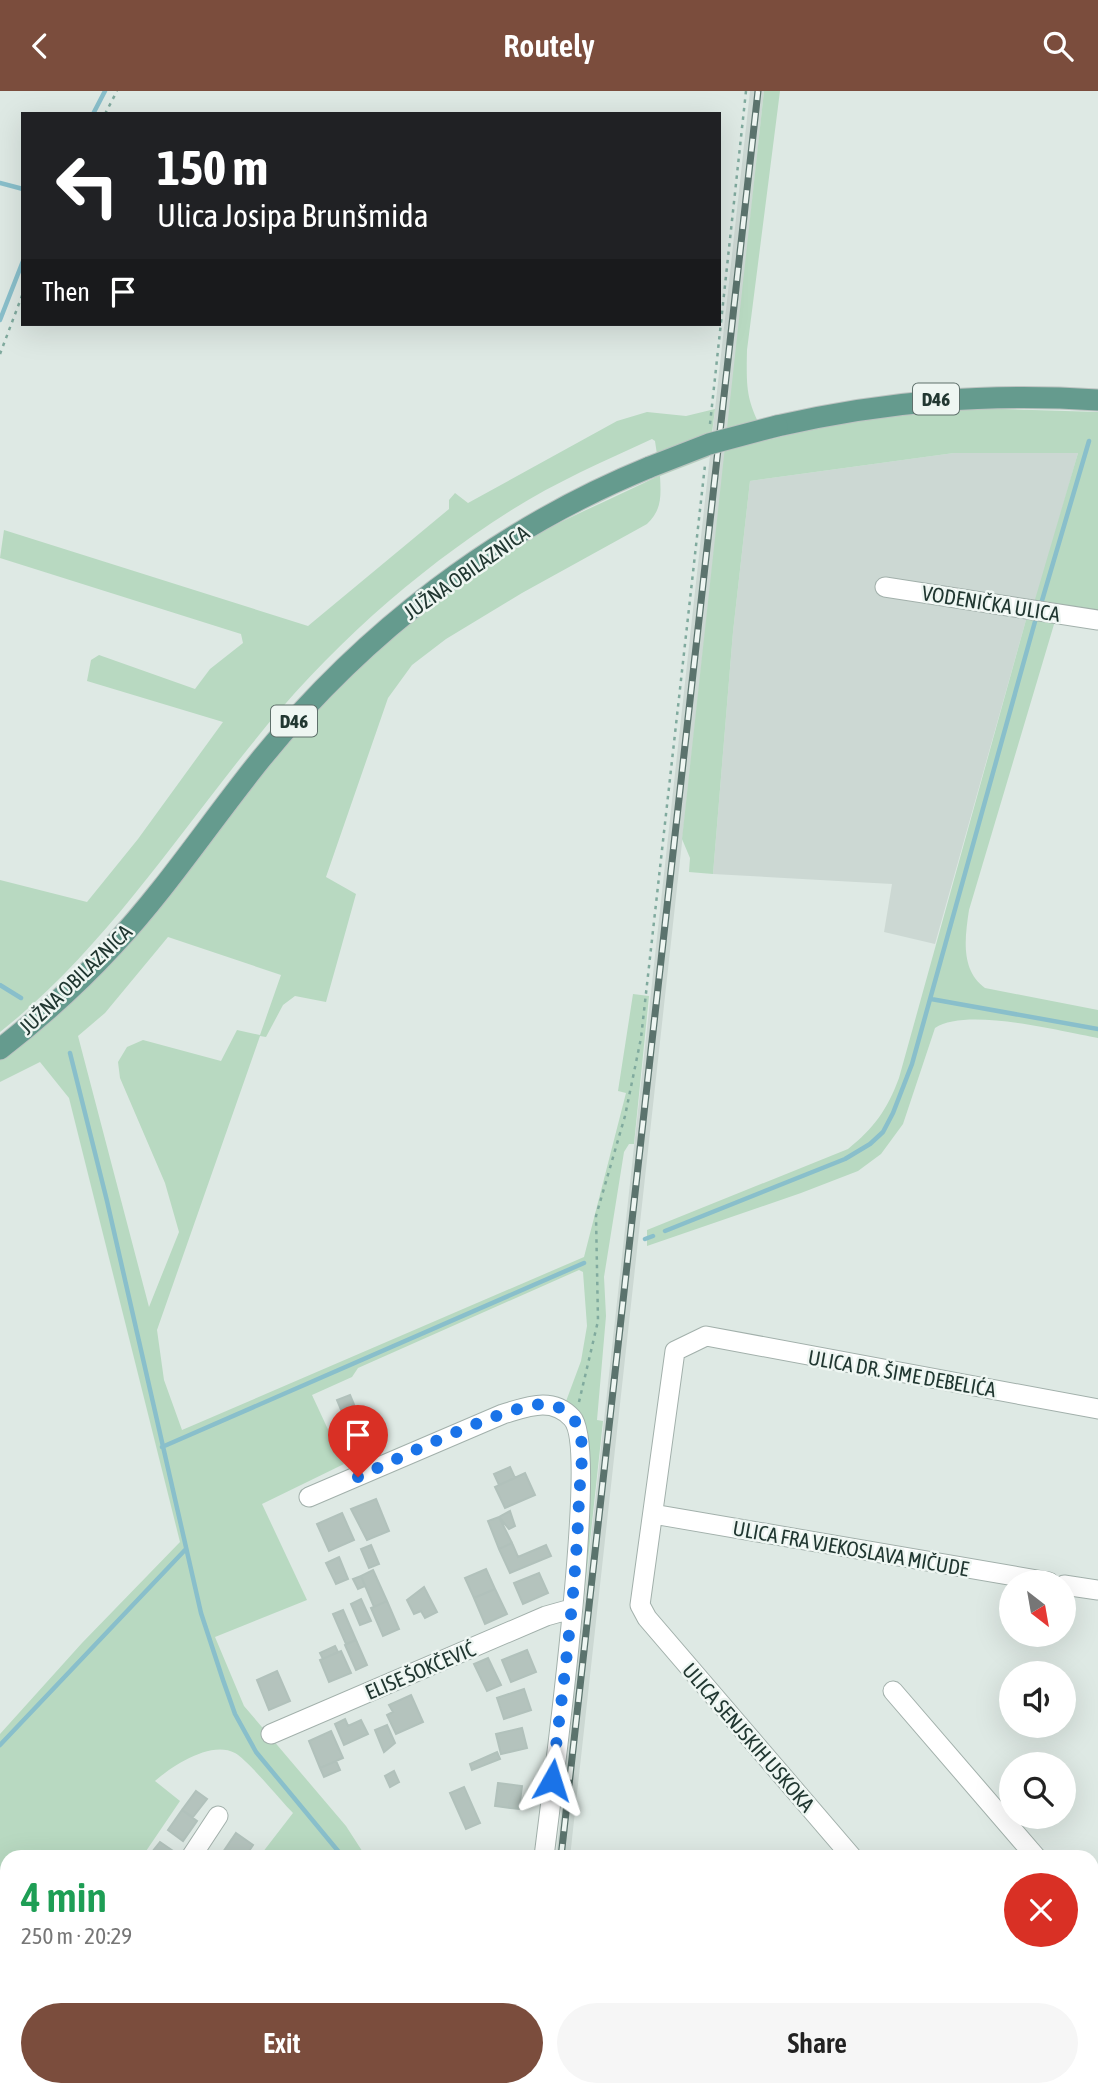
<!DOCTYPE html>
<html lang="en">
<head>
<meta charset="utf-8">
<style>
	body { margin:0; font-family:"Asap Condensed",sans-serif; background:#f6f6f6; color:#222; height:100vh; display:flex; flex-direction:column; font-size:26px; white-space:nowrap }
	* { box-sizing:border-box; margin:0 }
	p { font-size:23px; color:#767676 }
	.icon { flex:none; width:38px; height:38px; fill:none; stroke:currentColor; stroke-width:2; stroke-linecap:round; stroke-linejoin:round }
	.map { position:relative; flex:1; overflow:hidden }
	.side { position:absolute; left:0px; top:1759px; width:1099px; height:247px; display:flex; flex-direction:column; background:#fff; border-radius:21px 21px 0 0; box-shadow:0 7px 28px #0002 }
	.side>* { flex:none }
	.top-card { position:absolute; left:21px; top:21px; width:700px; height:214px; border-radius:0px; box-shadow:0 7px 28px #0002; background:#202124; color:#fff; overflow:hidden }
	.needle { width:46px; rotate:149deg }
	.fabs { position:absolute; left:999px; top:1479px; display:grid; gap:14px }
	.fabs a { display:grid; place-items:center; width:77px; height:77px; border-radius:50%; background:#fff; box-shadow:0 7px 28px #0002; font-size:35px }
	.pin { position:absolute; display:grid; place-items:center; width:60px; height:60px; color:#fff; margin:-72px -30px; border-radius:50% 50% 50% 0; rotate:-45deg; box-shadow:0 0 7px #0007 }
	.pin .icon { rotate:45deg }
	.me { position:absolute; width:77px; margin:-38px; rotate:6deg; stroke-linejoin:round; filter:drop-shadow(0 0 5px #0008) }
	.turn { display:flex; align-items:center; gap:24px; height:147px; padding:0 21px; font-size:32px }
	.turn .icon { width:91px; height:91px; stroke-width:2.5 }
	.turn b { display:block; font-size:49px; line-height:60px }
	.then { display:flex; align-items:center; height:66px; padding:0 21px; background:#0003; gap:14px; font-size:26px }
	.round { display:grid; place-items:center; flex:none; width:74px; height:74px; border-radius:37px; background:#f6f6f6 }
	.summary { display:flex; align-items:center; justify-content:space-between; height:119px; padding:0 21px }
	h1 { font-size:42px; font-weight:600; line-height:52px; color:#1e9e55 }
	.action { display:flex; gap:14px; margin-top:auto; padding:14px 21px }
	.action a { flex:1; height:80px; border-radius:42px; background:#7b4d3d; color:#fff; font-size:28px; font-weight:600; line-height:80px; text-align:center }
	.action a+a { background:#f6f6f6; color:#222 }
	header { display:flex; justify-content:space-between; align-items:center; height:91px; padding:0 21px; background:#7b4d3d; color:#fff; font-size:32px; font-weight:600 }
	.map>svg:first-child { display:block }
</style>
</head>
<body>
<header><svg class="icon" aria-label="back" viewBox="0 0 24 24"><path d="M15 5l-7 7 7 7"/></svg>Routely<svg class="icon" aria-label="search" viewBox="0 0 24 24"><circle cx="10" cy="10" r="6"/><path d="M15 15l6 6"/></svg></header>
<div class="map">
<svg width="1098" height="2005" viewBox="0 0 1098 2005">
	<rect width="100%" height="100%" fill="#dee9e4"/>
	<path fill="#ccd8d3" d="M750,0H764L743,199L570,1766H556Z
		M954,362H1078L1031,527L1026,529L935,853L884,841L892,793L713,783L733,541L750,390Z
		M0,1931L7,1934V1998H150L171,2005H0Z"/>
	<path fill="#b8d9c1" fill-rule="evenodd" d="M764,0H780L747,259C746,304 747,310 767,349L866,326L971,317L1098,321V522L1034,512L1078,362H954L750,390L733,541L713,783L689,781L690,767L682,748Z
		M715,318L709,366L660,385C661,405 662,419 647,433L522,502L446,548L412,574L388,607L326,786L356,803L326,911L295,905L283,914L266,946L260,945L157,1239L164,1289L182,1339L584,1166L626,1002L618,1000L633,903L649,905L634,1053H629L624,1061L604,1186L606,1225L597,1329L603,1330L567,1663L559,1661L582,1447L565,1313L581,1270L587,1235L583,1181L579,1179L358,1277L352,1286L312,1304L344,1373L262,1413L307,1509L215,1546L244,1615L346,1735L366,1766H259L293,1722C279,1708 249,1670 235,1662C211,1649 172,1675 155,1690L180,1710L142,1766H7V1788L0,1784V1643L82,1552L180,1451L69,1007L40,971L0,991V969C43,936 85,901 122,861C187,791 235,707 299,637C369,562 447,494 536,444C576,422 619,405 660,384L655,350L652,348C604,370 554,392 510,420C411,483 323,563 251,654C171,753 101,861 0,941V789L87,811L138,748L223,631L87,590L91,569L99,564L195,598L210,578L243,552L241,543L0,467L4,439L308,535L449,418V409L455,402L468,412L617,330L647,321L686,325ZM168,846L281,884L260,944L237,939L221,970L143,949L127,956L118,971L120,987L165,1092L179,1141L149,1216L78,945L105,922Z
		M1031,527L1055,530L969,819C965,846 960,879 985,897L1098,919V947C1058,940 967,916 935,937L903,1033L881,1063L858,1080L801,1102L647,1155V1139L848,1058C874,1037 887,1019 899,987L1026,529Z
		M0,1842L7,1846V1934L0,1931Z
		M188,1998H322L327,2005H199L186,2001Z
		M365,1998L509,1999L508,2005H358Z"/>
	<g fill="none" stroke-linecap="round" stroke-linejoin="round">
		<path stroke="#89bfcb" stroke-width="4.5" d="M93,23L105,0
			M0,92L23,98
			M0,229L23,170
			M1041,513L1089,350
			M0,894L21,907
			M931,908L1098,938
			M70,962L107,1110L201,1522L223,1589L235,1623L256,1661L343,1766
			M665,1140L845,1068L870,1053L883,1041L893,1022L912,973L1036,527
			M645,1148L653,1145
			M162,1356L584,1172
			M0,1654L185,1459"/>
	</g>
	<path fill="#b4c3bd" stroke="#b1c1bb" stroke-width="2" d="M350,1304L360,1328L347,1333L337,1309Z
		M510,1376L515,1387L499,1394L494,1383Z
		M525,1382L535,1404L505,1417L495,1396Z
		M376,1408L389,1440L367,1449L351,1418Z
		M510,1420L515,1435L509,1438L499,1426Z
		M342,1422L354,1449L329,1460L317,1433Z
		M499,1426L512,1452L499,1458L488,1430Z
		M512,1452L518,1466L546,1454L551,1465L510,1482L499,1458Z
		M371,1454L379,1473L369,1477L361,1458Z
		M339,1466L348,1488L336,1493L326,1472Z
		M486,1478L495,1498L474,1507L465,1487Z
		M373,1479L387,1510L374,1516L361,1485Z
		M539,1482L548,1502L523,1513L514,1492Z
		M361,1485L365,1495L358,1498L353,1488Z
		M424,1496L437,1521L425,1527L421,1520L414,1523L407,1509Z
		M495,1498L507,1523L485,1533L474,1507Z
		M361,1508L371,1530L360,1534L351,1513Z
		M387,1510L399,1538L383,1545L371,1517Z
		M343,1519L356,1549L346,1553L333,1523Z
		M356,1549L367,1574L356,1579L345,1554Z
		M335,1555L338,1561L323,1568L320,1562Z
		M527,1559L536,1581L511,1591L502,1569Z
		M341,1560L351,1582L329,1591L320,1569Z
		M488,1567L501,1594L487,1600L474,1573Z
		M277,1580L290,1610L269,1619L257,1589Z
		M524,1598L531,1619L504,1628L497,1607Z
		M411,1604L423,1631L396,1643L387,1624L393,1621L389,1614Z
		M345,1628L348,1635L361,1629L368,1643L344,1654L335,1633Z
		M387,1634L395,1652L384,1661L375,1639Z
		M522,1637L527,1657L501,1663L496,1643Z
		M331,1640L343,1667L320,1677L309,1650Z
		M497,1661L500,1668L472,1679L470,1673Z
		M336,1670L340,1679L324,1686L320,1677Z
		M394,1680L399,1691L390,1696L385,1685Z
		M498,1692L522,1695L519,1718L495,1715Z
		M464,1696L480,1732L466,1738L450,1702Z
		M196,1700L207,1708L193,1726L182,1719Z
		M182,1719L197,1730L183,1750L168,1739Z
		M236,1742L253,1754L245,1766H229L223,1761Z
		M160,1751L176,1762L173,1766H159L152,1761Z"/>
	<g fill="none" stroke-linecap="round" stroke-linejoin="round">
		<defs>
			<path id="minor" d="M885,496L1098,529
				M309,1406L503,1323C527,1316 552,1305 572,1327C600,1357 551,1705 544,1766
				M653,1423L1049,1491
				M1064,1494L1098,1499
				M893,1600L1036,1766
				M271,1643L546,1525L571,1518
				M191,1766L218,1725
				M852,1766L647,1527L640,1514L675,1260L706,1245L1098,1318
				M1092,1830L1098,1837
				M1092,1927L1098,1919
				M0,1936L7,1938
				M164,1998L185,2005
				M327,1998L333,2005
				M1052,1998L1058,2005
				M513,2005V1998"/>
			<path id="major" d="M777,335C887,310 986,302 1098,309
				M0,958C40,927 79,892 113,855C167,797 211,730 261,668C364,541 498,438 650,376"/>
		</defs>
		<use href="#minor" stroke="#a2b0ab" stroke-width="21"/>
		<use href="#major" stroke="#bcc3c1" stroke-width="23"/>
		<path stroke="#80aa9e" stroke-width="2.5" stroke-dasharray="3.5 5" stroke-linecap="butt" d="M105,23L117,0
			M0,263L23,202
			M710,333L746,0
			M579,1311L598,1230L596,1125L625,1025L641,947L705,374"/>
		<use href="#minor" stroke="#fff" stroke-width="19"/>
		<use href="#major" stroke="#659b8e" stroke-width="21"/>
		<defs>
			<path id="rail" d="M561,1766L758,0
				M537,2005L538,1998"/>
		</defs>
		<use href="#rail" stroke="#5b736d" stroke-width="7"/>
		<use href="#rail" stroke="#eef6f2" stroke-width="4.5" stroke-dasharray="13" stroke-linecap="butt"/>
		<defs>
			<path id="major-bridge" d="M650,376L709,353L777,335"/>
		</defs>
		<use href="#major-bridge" stroke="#bcc3c1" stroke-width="23" stroke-linecap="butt"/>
		<use href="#major-bridge" stroke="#659b8e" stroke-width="21"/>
	</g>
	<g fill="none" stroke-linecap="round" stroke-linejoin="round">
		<path stroke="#1a73e8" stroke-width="12" stroke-dasharray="0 21.6" d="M358,1386C395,1369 512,1311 546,1313C559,1313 575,1326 579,1338C585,1358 580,1386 579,1407C576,1501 563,1595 552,1689"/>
	</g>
	<g text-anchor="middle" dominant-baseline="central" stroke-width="5" stroke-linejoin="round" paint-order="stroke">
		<g fill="#eef6f2" stroke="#5e706b" stroke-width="2">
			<rect x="913" y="292.5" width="46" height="31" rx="5"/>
			<rect x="271" y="614.5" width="46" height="31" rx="5"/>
		</g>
		<g font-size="19" font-weight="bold" fill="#213731">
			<text x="936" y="308">D46</text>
			<text x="294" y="630">D46</text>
		</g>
		<g font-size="21" fill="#213731" stroke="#eef6f2">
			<text transform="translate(466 481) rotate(-35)">JUŽNA OBILAZNICA</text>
			<text transform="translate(991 512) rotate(9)">VODENIČKA ULICA</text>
			<text transform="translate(75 888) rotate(-44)">JUŽNA OBILAZNICA</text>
			<text transform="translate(902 1282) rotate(10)">ULICA DR. ŠIME DEBELIĆA</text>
			<text transform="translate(851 1457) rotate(10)">ULICA FRA VJEKOSLAVA MIČUDE</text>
			<text transform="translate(420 1579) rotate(-23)">ELISE ŠOKČEVIĆ</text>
			<text transform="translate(749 1646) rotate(49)">ULICA SENJSKIH USKOKA</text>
		</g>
	</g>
</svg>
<div class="fabs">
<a><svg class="needle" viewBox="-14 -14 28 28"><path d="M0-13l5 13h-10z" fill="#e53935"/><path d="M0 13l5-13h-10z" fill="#767676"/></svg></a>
<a><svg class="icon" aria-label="sound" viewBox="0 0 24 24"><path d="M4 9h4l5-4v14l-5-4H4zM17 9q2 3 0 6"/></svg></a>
<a><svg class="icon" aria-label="search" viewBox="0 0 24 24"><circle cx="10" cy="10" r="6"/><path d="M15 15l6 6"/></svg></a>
</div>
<div class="pin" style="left:358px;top:1386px;background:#d93025"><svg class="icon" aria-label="arrive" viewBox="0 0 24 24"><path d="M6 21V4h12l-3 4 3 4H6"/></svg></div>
<svg class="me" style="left:552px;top:1689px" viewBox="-20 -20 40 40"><path d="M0-17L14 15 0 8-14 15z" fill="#1a73e8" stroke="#fff" stroke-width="4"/></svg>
<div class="top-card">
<div class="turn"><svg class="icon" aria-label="left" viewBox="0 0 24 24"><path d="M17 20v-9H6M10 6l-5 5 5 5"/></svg><div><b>150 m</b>Ulica Josipa Brunšmida</div></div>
<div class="then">Then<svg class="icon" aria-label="arrive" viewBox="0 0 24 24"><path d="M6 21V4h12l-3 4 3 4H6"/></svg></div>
</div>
<section class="side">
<div class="summary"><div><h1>4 min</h1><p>250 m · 20:29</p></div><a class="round" style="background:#d93025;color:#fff"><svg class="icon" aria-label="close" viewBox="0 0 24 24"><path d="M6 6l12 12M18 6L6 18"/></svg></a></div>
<div class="action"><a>Exit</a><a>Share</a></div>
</section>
</div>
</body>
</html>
